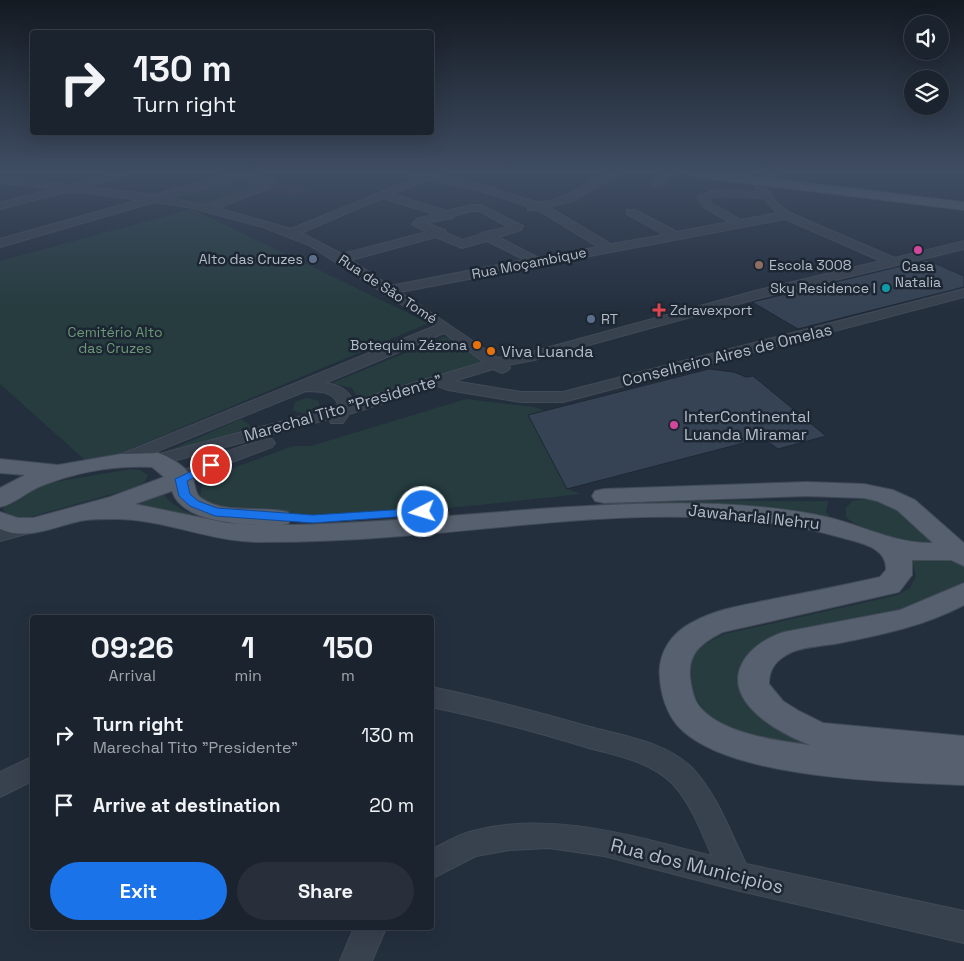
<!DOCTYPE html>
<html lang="en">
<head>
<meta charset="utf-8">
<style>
	body { margin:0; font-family:"Space Grotesk",sans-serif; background:#282f3a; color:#f1f3f6; height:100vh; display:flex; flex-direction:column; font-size:19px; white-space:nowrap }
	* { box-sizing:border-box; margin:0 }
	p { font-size:16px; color:#a0a4aa }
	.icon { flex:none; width:28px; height:28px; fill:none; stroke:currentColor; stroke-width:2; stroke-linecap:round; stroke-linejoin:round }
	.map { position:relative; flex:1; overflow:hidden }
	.sheet { position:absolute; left:30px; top:615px; width:404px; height:315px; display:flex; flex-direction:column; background:#1b232e; border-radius:5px; box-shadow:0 5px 20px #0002,0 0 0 1px #39404a }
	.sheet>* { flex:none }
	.hud { position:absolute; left:30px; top:30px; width:404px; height:105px; border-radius:5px; box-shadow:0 5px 20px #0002,0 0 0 1px #39404a; background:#1b232e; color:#f1f3f6; overflow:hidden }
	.controls { position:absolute; left:904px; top:15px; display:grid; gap:10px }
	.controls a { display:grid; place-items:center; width:45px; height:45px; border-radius:50%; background:#1b232e; box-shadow:0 5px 20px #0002,0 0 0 1px #39404a; font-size:25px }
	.pin { position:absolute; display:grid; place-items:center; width:42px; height:42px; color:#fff; margin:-21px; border:2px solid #fff; border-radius:50%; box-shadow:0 1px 5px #0007 }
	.me { position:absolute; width:55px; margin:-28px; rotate:265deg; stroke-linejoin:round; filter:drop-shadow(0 0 4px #0008) }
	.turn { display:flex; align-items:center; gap:18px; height:105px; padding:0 20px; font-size:22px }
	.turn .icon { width:65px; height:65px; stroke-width:2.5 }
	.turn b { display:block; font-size:35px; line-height:42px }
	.eta { display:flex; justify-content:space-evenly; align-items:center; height:85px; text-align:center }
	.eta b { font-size:30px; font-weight:800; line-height:35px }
	.action { display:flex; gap:10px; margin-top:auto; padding:10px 20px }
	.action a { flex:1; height:58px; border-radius:30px; background:#1a73e8; color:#fff; font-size:20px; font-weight:800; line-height:58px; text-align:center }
	.action a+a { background:#282f3a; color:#f1f3f6 }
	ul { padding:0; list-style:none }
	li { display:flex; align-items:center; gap:15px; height:70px; padding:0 20px }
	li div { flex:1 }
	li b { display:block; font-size:19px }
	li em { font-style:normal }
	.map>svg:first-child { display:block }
</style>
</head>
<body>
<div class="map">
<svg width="964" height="961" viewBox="0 0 964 961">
	<rect width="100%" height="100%" fill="#242f3e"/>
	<path fill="#32303f" d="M279,184L311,190L293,198L261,191Z"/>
	<path fill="#263c3f" d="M232,178H242L261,182L210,204L169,196Z
		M192,209L429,323L119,454L85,460L0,384V261Z
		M444,337L455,338L485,359L484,365L359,401L352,388L332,383Z
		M307,398L319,401L320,408C312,414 302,415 293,410L295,402Z
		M466,399L534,407L546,411L528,415L567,489L581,494C520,500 234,538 200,496L202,487L207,481L228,470L293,446H311Z
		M241,419L256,430L154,457Z
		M131,469L140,470L148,475L145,481L137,487L26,518C14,517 0,518 4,503L31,486Z
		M164,494C198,550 431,518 492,513C547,509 603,505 658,502C714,499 772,502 828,501L826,512L835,524L742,510L650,506L288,530L243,527L119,507Z
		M865,499C895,499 907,516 929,535V542C910,549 861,531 846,517V508L852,501Z
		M899,552L956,557L964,565V581L946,595L915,611L769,643L759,711L964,765L772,746L710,720L693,693L688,667L701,646L725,634L898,595L910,588L916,576L913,564Z"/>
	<path fill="#364354" stroke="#1f2835" d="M927,260L964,276V287L798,329L752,302Z
		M709,369L734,372L746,377L753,376L826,436L778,449L763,438L567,489L528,415Z"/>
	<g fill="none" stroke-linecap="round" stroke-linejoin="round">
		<defs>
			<path id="minor" d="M116,173H133L87,187L154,195L226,175L243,173L275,179L276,181L269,188L218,208L291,229L416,178L403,173C431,173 460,178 487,186C501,190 529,203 542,202C571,200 592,173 620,173L576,200L549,207L611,244L664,235L627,214V210H635L677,232L729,222L703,207L698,198L699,196L715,190L758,192L756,188L769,173H780L766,188L776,202L790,213L895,258L964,241V249L764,297L534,360L508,365L510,368L507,371L502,373L493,369L454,381L521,392H563L964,289V297L563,402H521L448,390L438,386L349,414L343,423H331L329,419L158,465L152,464L149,460L152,456L336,407L338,404C333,390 317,392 306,391L123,465L117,464L114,460L117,456L435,326L309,245L263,227L192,208L155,202L0,247V239L139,200L70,191L0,209V203L53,189L0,183V177L70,185ZM243,179L263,183L206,205L169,198L227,181ZM428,180L481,191L528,206V210H538L598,247L539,258L498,237L521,230L523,226L481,205H471L447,211L392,194ZM716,196L763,198L777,213L741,220L711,203L709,199ZM382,198L435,214L417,219L412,224L427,232L342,254L301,233ZM471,211H479L509,227L481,233L479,235L463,240L446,233L445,230L426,223L453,218L454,216ZM785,219L881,261L755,291L528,353L498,358L400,292ZM436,237L462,248L487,241L525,260L390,286L351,260ZM444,333L484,362L353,401C349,390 337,384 325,383Z
				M667,173H679L660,187H652V183Z
				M266,438L272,439L275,443L272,447L232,462L188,483H174L172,479L174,475L220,454Z
				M34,520L41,522L44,526L41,530L0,541V529Z
				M431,687C485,698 538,712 590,727C624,736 666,742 692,768C717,794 730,832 746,864L964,911V943L736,890L604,856L549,848L510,850L476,856L431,879V850C445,843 458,834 473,831C553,810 634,837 712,856C701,831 691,803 672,783C649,761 618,756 589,748C537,732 485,718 431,707Z
				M32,757V781L0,797V772Z
				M354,928H386L372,961H340Z"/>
			<path id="major" d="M688,173H725L964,202V210L694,177Z
				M158,453C169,456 186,467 192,477C196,484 194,493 201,498C226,515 260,505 288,512L292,518L288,524L282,525C428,523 573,499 719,504C757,506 794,509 831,518C865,527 898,544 933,543L897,510L877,501L864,498L807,496L604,503L595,501L592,496L595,491L604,489L807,482L864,484L893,490L915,500L964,543V566L951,560H912V575L899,592L723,632C703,642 688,652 690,677C691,685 693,696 697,703C716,733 778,741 810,745C778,733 716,699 746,657C756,644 769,637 784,632L900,610L964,583V605C924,626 884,634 840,643C825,646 806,646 792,652C777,659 769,668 769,684L783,701L799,711L823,723L964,736V785C894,782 725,780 677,725C667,713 661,695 660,679C657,654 671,633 693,622C718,608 746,605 773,599C809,592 845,585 880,577L886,570C887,547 860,543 843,538C702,498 545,525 402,536C355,540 307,542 260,542C209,542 162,518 112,519C101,519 90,519 80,521C52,527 28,541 0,529V512L18,518H33L110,497L164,477L152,467C115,465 76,472 41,486C26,492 15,504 0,507V488L25,475L0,473V459L58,465L121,454ZM172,491C182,522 238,524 265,525L227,523L135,504Z"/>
		</defs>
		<use href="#minor" stroke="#414a57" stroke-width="2"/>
		<use href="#major" stroke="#414a57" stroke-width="2"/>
		<use href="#minor" fill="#38414e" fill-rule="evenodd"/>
		<use href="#major" fill="#56606e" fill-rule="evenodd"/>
	</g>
	<linearGradient id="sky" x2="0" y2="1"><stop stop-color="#141a22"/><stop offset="0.56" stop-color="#3f4d63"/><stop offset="1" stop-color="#3f4d63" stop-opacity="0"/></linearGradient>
	<rect width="964" height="308" fill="url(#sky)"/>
	<path fill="#1a73e8" stroke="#114b97" d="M211,462L217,465L215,467L187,481L190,494L198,501L217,508L313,515L423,508L429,512L423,515L313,523L215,516L190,506L179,496L175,479Z"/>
	<g fill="#d1479c" stroke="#1d2633" stroke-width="2">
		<circle cx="918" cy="250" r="5"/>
		<circle cx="674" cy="425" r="5"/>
	</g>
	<g fill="#5c6f8a" stroke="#1d2633" stroke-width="2">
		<circle cx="313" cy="259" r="5"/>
		<circle cx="591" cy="319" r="5"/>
	</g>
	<circle fill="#8d6e63" stroke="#1d2633" stroke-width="2" cx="759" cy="265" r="5"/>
	<circle fill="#0f9aa8" stroke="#1d2633" stroke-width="2" cx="886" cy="288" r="5"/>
	<path fill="#e0444e" stroke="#1d2633" stroke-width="2" d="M656.5 302.5h5v5h5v5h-5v5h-5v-5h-5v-5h5z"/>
	<g fill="#e8710a" stroke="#1d2633" stroke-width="2">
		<circle cx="477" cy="345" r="5"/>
		<circle cx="491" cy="351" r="5"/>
	</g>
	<g text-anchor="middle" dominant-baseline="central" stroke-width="5" stroke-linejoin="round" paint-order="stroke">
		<g font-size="14" fill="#b4bcc9" stroke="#1d2633" text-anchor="end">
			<text x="303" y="259">Alto das Cruzes</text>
			<text x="769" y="265" text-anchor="start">Escola 3008</text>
			<text x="918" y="266" text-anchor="middle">Casa<tspan x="918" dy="16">Natalia</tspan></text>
			<text x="876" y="288">Sky Residence I</text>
			<text x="670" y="310" text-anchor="start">Zdravexport</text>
			<text x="601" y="319" text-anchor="start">RT</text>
			<text x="467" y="345">Botequim Zézona</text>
		</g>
		<g font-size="14" fill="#b4bcc9" stroke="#1d2633">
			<text transform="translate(529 263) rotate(-11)">Rua Moçambique</text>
			<text transform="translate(388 289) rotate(33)">Rua de São Tomé</text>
		</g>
		<g font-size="14" fill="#6b9a76" stroke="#1d2633">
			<text x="115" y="332">Cemitério Alto<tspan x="115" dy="16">das Cruzes</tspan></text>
		</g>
		<g font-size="16" fill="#b4bcc9" stroke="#1d2633" text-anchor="start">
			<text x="501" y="351">Viva Luanda</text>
			<text x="684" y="416">InterContinental<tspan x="684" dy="18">Luanda Miramar</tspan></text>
		</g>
		<g font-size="16" fill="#b4bcc9" stroke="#1d2633">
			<text transform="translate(727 355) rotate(-14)">Conselheiro Aires de Omelas</text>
			<text transform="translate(343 408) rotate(-16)">Marechal Tito "Presidente"</text>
			<text transform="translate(754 517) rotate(6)">Jawaharlal Nehru</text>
		</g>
		<g font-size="19" fill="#b4bcc9" stroke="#1d2633">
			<text transform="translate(697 866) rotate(14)">Rua dos Municipios</text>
		</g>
	</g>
</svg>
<div class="controls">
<a><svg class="icon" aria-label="sound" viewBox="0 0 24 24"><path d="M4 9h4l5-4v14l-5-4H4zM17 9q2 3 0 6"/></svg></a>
<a><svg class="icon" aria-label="layers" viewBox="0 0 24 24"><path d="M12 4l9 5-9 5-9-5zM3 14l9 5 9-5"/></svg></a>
</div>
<div class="pin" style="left:211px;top:465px;background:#d93025"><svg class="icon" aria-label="arrive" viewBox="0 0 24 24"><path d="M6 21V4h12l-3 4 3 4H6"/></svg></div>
<svg class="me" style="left:423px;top:512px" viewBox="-20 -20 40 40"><circle r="17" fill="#1a73e8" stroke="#fff" stroke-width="3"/><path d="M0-11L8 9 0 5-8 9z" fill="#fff"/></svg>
<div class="hud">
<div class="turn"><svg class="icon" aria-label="right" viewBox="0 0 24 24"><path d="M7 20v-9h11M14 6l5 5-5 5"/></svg><div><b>130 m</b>Turn right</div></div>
</div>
<section class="sheet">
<div class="eta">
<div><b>09:26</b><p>Arrival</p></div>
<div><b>1</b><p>min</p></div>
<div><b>150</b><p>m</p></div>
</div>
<ul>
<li><svg class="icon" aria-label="right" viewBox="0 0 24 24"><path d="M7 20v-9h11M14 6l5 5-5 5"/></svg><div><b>Turn right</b><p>Marechal Tito &quot;Presidente&quot;</p></div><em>130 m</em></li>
<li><svg class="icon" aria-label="arrive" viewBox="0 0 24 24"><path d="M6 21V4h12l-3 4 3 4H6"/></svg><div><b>Arrive at destination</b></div><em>20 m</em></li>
</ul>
<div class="action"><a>Exit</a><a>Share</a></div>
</section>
</div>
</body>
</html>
